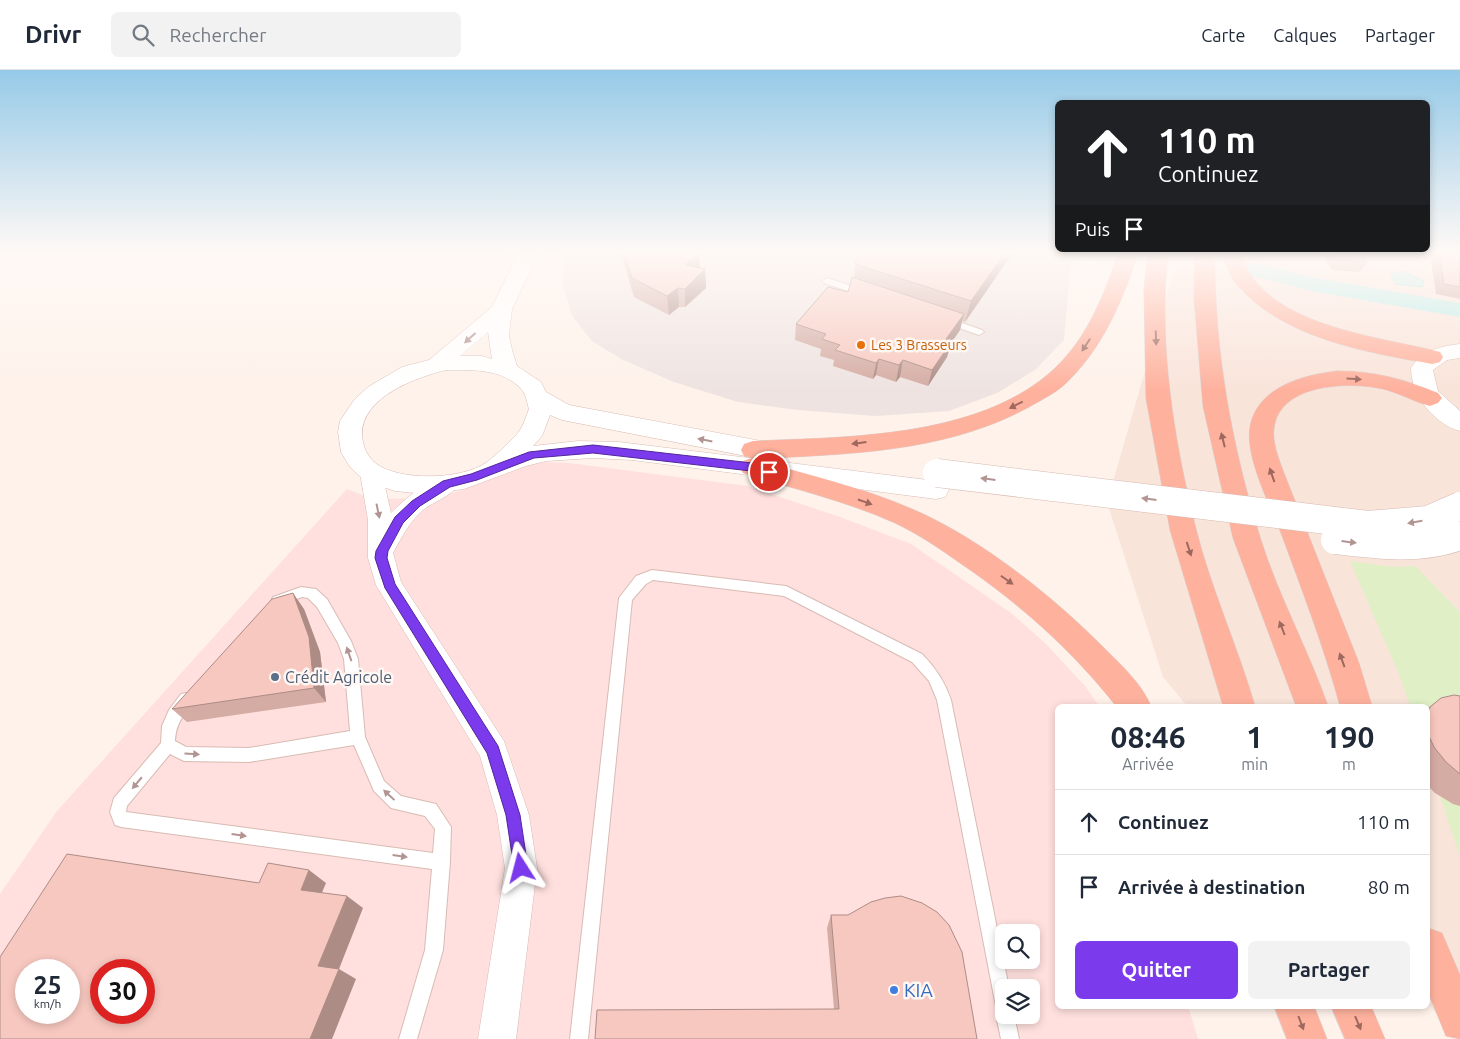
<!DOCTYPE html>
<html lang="fr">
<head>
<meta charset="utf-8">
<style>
	body { margin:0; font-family:Ubuntu,sans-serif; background:#f2f2f3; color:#1f2937; height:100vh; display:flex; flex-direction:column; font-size:19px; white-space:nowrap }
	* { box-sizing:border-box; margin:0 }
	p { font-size:16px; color:#747a83 }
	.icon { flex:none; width:28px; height:28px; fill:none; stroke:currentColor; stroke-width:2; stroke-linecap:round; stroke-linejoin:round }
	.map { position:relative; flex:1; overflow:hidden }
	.details { position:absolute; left:1055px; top:634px; width:375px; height:305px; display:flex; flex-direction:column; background:#fff; border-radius:8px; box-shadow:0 2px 8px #0003 }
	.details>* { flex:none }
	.hud { position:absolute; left:1055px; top:30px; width:375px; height:152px; border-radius:8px; box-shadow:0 2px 8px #0003; background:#202124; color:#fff; overflow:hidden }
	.controls { position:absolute; left:995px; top:854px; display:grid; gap:10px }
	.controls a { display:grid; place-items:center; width:45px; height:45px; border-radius:8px; background:#fff; box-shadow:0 2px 8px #0003; font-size:25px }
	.speed { position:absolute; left:15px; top:889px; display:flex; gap:10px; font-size:25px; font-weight:700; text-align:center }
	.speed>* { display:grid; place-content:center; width:65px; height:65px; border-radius:50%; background:#fff; box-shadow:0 2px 8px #0003; line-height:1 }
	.speed small { font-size:12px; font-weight:400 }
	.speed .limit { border:8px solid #d22; background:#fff; color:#111 }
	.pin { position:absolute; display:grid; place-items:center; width:42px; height:42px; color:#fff; margin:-21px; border:2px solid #fff; border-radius:50%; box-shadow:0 1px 5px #0007 }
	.me { position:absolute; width:55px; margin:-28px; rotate:351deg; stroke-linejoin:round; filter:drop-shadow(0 0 4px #0008) }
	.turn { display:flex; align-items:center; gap:18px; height:105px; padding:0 20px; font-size:22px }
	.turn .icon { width:65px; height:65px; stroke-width:2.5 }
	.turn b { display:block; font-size:35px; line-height:42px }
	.then { display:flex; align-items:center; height:48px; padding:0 20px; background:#0003; gap:10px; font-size:19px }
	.eta { display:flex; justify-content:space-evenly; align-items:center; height:85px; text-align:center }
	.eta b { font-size:30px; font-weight:600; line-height:35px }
	.action { display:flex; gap:10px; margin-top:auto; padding:10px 20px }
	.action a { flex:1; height:58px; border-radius:8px; background:#7c3aed; color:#fff; font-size:20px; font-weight:600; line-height:58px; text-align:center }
	.action a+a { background:#f2f2f3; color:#1f2937 }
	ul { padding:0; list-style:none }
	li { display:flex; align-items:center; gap:15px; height:65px; padding:0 20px; border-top:1px solid #e0e1e3 }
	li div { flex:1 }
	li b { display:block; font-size:19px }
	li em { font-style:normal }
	header { display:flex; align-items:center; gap:30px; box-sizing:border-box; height:70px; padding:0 25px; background:#fff; border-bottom:1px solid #e0e1e3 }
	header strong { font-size:24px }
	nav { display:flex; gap:28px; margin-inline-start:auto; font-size:18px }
	.search { width:350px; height:45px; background:#f2f2f3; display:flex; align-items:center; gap:12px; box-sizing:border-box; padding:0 18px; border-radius:8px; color:#747a83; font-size:19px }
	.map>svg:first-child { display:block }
</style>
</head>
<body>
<header>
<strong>Drivr</strong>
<div class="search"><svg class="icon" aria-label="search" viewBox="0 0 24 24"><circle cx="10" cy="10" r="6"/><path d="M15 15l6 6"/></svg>Rechercher</div>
<nav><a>Carte</a><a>Calques</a><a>Partager</a></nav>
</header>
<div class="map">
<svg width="1460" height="969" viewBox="0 0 1460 969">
	<rect width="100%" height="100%" fill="#fef2ea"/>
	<path fill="#f9e4da" d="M1179,184H1460V969H1456L1428,933V636H1187L1163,607L1107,432Z"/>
	<path fill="#ffe0de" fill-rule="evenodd" d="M537,392L569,393L747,416L840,447L911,474L1011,543L1045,573L1085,616L1099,636H1058V936H1188L1198,969H0V824L57,741L347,419L362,425L392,429L434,427L456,422ZM1004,862H1031V890H1004ZM26,900H69V942H26ZM101,900H144V942H101ZM1004,918H1031V945H1004Z"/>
	<path fill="#eee3e0" d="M564,184H1074L1070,203L1064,270L1035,300L997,323L949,341L875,346L798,340L738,332L674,312L623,290L592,271L572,246L563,216Z"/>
	<path fill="#e0efc6" d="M1350,491L1393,497L1415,496L1460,542V787L1428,690V636H1410L1398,602Z"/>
	<path fill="#bbece7" stroke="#a0dfd9" d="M1403,201L1424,211L1422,217L1395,214L1391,204Z"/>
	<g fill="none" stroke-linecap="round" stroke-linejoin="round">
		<path fill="#bbece7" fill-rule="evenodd" d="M1253,192L1316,208L1460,233V247L1316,222L1245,204L1242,199L1245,194Z"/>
		<defs>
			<path id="service" d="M827,208L867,221L869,223L864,226L824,213L822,211Z
				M945,247L982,260L984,262L979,265L942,252V248Z
				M652,500L786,516L922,584C935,597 945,612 951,630L1009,918H1004V945H1014L1019,969H1001L996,945L997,942L937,630L929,611L912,592L784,526L653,510L646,514L632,530L588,969H570L619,528L636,506Z
				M301,517L316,519L327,529L351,571L358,589L365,667L384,711L401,726L436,734L451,757L450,792L443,880L417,969H399L425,880L432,799L121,757L115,755L110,742L114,728L161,673L162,656L169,640L181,624L186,623L191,624L193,629C185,646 176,651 175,671L186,677L249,678L350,661L344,589L338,573L317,537L308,528L302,527L278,536L273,535L271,531L273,527ZM354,675L374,721L391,738L425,746L435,759L433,783L126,742L127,736L170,684L184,691L249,692Z"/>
			<path id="minor" d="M1051,184H1084L1097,187L1100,191L1097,195L1091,196L1054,188Z
				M371,395L379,397L382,403L391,443C405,429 434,402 455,408L459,414C451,427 434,431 423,440C409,452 402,467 393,483L401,512L504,671L529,745L537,798L516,969H478L505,798L497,745L480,686L376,515L368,488V450L360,403L363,397Z"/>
			<path id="tertiary" d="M518,184H538L512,239L509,265L512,280L517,296L541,312L546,322L569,335L766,372L775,375L778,381L775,387L766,390L562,350L550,345L542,366L533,376L578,371L619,372L936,411L945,413L949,420L945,427L936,429L632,390L593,388L546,391L526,396L464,419L425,424L395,421L365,411L350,397L341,382L338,362L340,351L354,330L368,317L402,297L429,290L492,237ZM488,262L492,289L482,286H460ZM446,300C472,300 503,298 522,320C526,324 527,333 529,339C526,346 524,354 520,360C515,368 495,386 487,392C463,410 397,412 374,392C366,384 363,376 362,365C361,327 417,307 446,300Z
				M1460,274V288L1447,290L1433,300L1438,321L1460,341V361C1434,354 1411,325 1411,298C1422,281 1441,276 1460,274Z"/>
			<path id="trunk" d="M1118,184H1138C1122,232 1102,280 1064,315C1054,324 1041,330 1029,337C945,383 847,384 753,389C806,404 861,417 912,439C976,466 1049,523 1098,572C1117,591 1141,612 1151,636H1116C1072,580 1019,533 960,493C939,478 918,464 895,453C846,431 794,419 743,403L739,397L743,391L752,388L744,386L741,380L744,374L753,371C851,367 990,368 1062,291C1090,261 1105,222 1118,184Z
				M1148,184H1168C1158,276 1174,370 1196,459C1211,519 1238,577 1255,636H1223L1170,460L1146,328L1144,219Z
				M1195,184H1215C1214,280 1232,376 1260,467C1278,525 1308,579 1328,636H1296L1233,468L1203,336L1194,228Z
				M1222,184H1242C1245,191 1247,199 1251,205C1285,258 1385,268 1440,282L1443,287L1440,292L1432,294C1365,282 1280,268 1235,212C1229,204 1226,193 1222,184Z
				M1337,301C1374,301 1404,309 1438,323L1442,328L1438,333L1430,336C1415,332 1401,324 1387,320C1353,311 1280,312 1274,358C1272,373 1279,389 1284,403L1359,593L1372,636H1340C1324,577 1302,520 1281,463C1270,435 1245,387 1250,357C1257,317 1303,305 1337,301Z
				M1428,858L1442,863L1460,905V969L1446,966L1428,922Z
				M1274,936H1314L1327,969H1287Z
				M1331,936H1371L1385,969H1345Z"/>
		</defs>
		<use href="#service" stroke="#d8bbb2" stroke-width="2"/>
		<use href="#minor" stroke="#d8bbb2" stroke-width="1"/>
		<use href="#tertiary" stroke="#d8bbb2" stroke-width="1"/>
		<use href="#trunk" stroke="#dbcecc" stroke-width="1"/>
		<use href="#service" fill="#fff" fill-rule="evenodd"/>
		<use href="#minor" fill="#fff" fill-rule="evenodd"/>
		<use href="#tertiary" fill="#fff" fill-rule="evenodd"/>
		<use href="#trunk" fill="#feb29e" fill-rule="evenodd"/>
		<defs>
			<path id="tertiary-bridge" d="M937,403L1368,455L1428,450L1460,436
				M1335,470C1376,475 1420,481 1460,466"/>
		</defs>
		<use href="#tertiary-bridge" stroke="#d8bbb2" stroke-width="29" stroke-linecap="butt"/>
		<use href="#tertiary-bridge" stroke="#fff" stroke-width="28"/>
	</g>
	<path fill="#d4aca4" d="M621,184H699L700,198L705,199L706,218L685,237H679L669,245L634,227Z
		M858,184H1012L965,252L962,251L960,260L951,273L947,287L928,316L900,307L896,312L876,305L873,309L833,296L834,290L820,286L821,279L795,270L796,254L848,222L854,208L855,194Z
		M1318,184H1362L1367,192L1360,202L1332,200L1322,185L1318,186Z
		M1430,184H1460V229L1436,224Z
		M304,539L320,582L326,632L187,652L172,639Z
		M1460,626V736L1453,734L1435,723L1428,716V638L1441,628Z
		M831,845H848L977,969L834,939L827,858Z"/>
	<path fill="#ad8c86" d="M697,184H699L700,200L685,195Z
		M1004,184H1012L965,252L971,231Z
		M705,199L706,218L685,237V219Z
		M678,218L679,237L669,245L667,226Z
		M964,244L960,260L951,273L947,287L928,316L932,300L946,269Z
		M879,289L876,305L873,309L876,293Z
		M903,290L900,307L896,312L899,295Z
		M293,523L304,539L320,582L326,632L314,618Z
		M309,800L326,813L318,832L301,820Z
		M347,826L363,838L339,899L356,909L332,969H310L318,896Z"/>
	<path fill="#f7c8bf" stroke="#ad8c86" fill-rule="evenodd" d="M624,184H697L685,195L705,199L685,219L678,218L667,226L632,208Z
		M858,184H1004L971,231L855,194Z
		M1334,184H1362L1367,192L1338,190Z
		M1439,184H1460V217L1444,214Z
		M852,207L964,244L946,269L952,271L932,300L903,290L899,295L879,289L876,293L835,280L840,275L822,269L826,264L796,254L828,217L848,222Z
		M293,523L309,567L314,618L172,639L272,529Z
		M1454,625L1460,626V704L1446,692L1434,677L1428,664V644L1430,637L1441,628Z
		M67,784L259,813L268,793L309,800L301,820L347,826L318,896L339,899L310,969H0V887ZM26,900H69V942H26ZM101,900H144V942H101Z
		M901,826L922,833L937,842L949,855L962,882L977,969H595L597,940L839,939L831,845H848L871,832L885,828Z"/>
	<defs><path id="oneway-solid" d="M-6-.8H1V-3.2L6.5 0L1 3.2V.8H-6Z" transform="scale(1.25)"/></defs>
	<g fill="#b29592">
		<use href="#oneway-solid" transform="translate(470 268) rotate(138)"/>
		<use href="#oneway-solid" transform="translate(705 370) rotate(-169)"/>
		<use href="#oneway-solid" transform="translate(988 409) rotate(-173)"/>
		<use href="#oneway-solid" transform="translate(1149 429) rotate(-173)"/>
		<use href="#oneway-solid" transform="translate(378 441) rotate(78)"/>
		<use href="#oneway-solid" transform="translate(1415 452) rotate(170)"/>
		<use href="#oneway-solid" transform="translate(1349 472) rotate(7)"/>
		<use href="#oneway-solid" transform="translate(349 584) rotate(-109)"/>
		<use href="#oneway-solid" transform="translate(192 684) rotate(4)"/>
		<use href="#oneway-solid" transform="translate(137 713) rotate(130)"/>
		<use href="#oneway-solid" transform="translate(389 725) rotate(-137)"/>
		<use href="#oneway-solid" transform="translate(239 765) rotate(8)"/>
		<use href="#oneway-solid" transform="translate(400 786) rotate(8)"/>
	</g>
	<g fill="#9e685e">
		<use href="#oneway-solid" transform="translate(1156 268) rotate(88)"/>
		<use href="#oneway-solid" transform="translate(1086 275) rotate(123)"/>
		<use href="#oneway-solid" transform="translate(1354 309) rotate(4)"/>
		<use href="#oneway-solid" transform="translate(1016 335) rotate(153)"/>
		<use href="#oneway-solid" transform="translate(1223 370) rotate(-104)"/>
		<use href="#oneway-solid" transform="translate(859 373) rotate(173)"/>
		<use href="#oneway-solid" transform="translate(1272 405) rotate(-109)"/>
		<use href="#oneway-solid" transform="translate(865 432) rotate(19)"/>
		<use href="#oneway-solid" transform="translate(1189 479) rotate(72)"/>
		<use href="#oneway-solid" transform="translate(1007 510) rotate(35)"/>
		<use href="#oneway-solid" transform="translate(1282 558) rotate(-111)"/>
		<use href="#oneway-solid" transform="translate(1342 590) rotate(-110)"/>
		<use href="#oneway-solid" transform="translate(1301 953) rotate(69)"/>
		<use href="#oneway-solid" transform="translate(1358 953) rotate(67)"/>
	</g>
	<linearGradient id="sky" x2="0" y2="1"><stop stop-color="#96cae8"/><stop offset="0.57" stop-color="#fff9f6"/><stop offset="1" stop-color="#fff9f6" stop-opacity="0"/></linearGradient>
	<rect width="1460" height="320" fill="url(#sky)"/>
	<path fill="#7c3aed" stroke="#51269a" d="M593,375L752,393L773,400L774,402L769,406L751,401L593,383L534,388L477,410L450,417L420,436L403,453L388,481L387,488L395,514L498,676L520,745L528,798L526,803L521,805L516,803L514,798L506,745L487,683L385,518L375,488L376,481L395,447L412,431L443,411L471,404L529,382Z"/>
	<circle fill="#e8710a" stroke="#fff7f3" stroke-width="2" cx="861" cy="275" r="5"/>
	<circle fill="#5c6f8a" stroke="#fff7f3" stroke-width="2" cx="275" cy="607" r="5"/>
	<circle fill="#3f7fe0" stroke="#fff7f3" stroke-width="2" cx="894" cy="920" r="5"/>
	<g text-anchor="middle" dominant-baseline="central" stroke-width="5" stroke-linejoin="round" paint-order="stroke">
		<g font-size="14" fill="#c56008" stroke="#fff7f3" text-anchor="start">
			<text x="871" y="275">Les 3 Brasseurs</text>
		</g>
		<g font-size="16" fill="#4e5e75" stroke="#fff7f3" text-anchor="start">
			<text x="285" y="607">Crédit Agricole</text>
		</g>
		<g font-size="19" fill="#366cbe" stroke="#fff7f3" text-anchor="start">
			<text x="904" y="920">KIA</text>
		</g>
	</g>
</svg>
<div class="controls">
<a><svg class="icon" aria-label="search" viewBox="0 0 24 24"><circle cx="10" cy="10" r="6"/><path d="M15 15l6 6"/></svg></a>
<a><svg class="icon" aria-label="layers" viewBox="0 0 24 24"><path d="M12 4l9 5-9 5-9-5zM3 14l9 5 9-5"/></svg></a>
</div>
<div class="speed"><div>25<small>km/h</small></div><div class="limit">30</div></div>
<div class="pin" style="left:769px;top:402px;background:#d93025"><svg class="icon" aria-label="arrive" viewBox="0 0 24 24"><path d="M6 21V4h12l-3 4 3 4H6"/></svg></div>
<svg class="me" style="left:521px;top:798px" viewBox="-20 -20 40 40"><path d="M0-17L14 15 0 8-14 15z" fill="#7c3aed" stroke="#fff" stroke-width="4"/></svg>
<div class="hud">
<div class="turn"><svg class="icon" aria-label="ahead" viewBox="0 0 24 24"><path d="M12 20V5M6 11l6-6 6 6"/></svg><div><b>110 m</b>Continuez</div></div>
<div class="then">Puis<svg class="icon" aria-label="arrive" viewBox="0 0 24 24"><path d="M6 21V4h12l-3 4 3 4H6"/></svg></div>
</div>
<section class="details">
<div class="eta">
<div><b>08:46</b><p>Arrivée</p></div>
<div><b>1</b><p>min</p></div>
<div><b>190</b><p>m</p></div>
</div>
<ul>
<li><svg class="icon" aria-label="ahead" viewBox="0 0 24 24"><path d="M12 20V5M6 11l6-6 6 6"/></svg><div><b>Continuez</b></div><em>110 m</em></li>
<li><svg class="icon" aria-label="arrive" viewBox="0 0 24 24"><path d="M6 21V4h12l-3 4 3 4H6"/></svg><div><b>Arrivée à destination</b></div><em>80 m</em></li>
</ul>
<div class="action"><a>Quitter</a><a>Partager</a></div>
</section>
</div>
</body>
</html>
